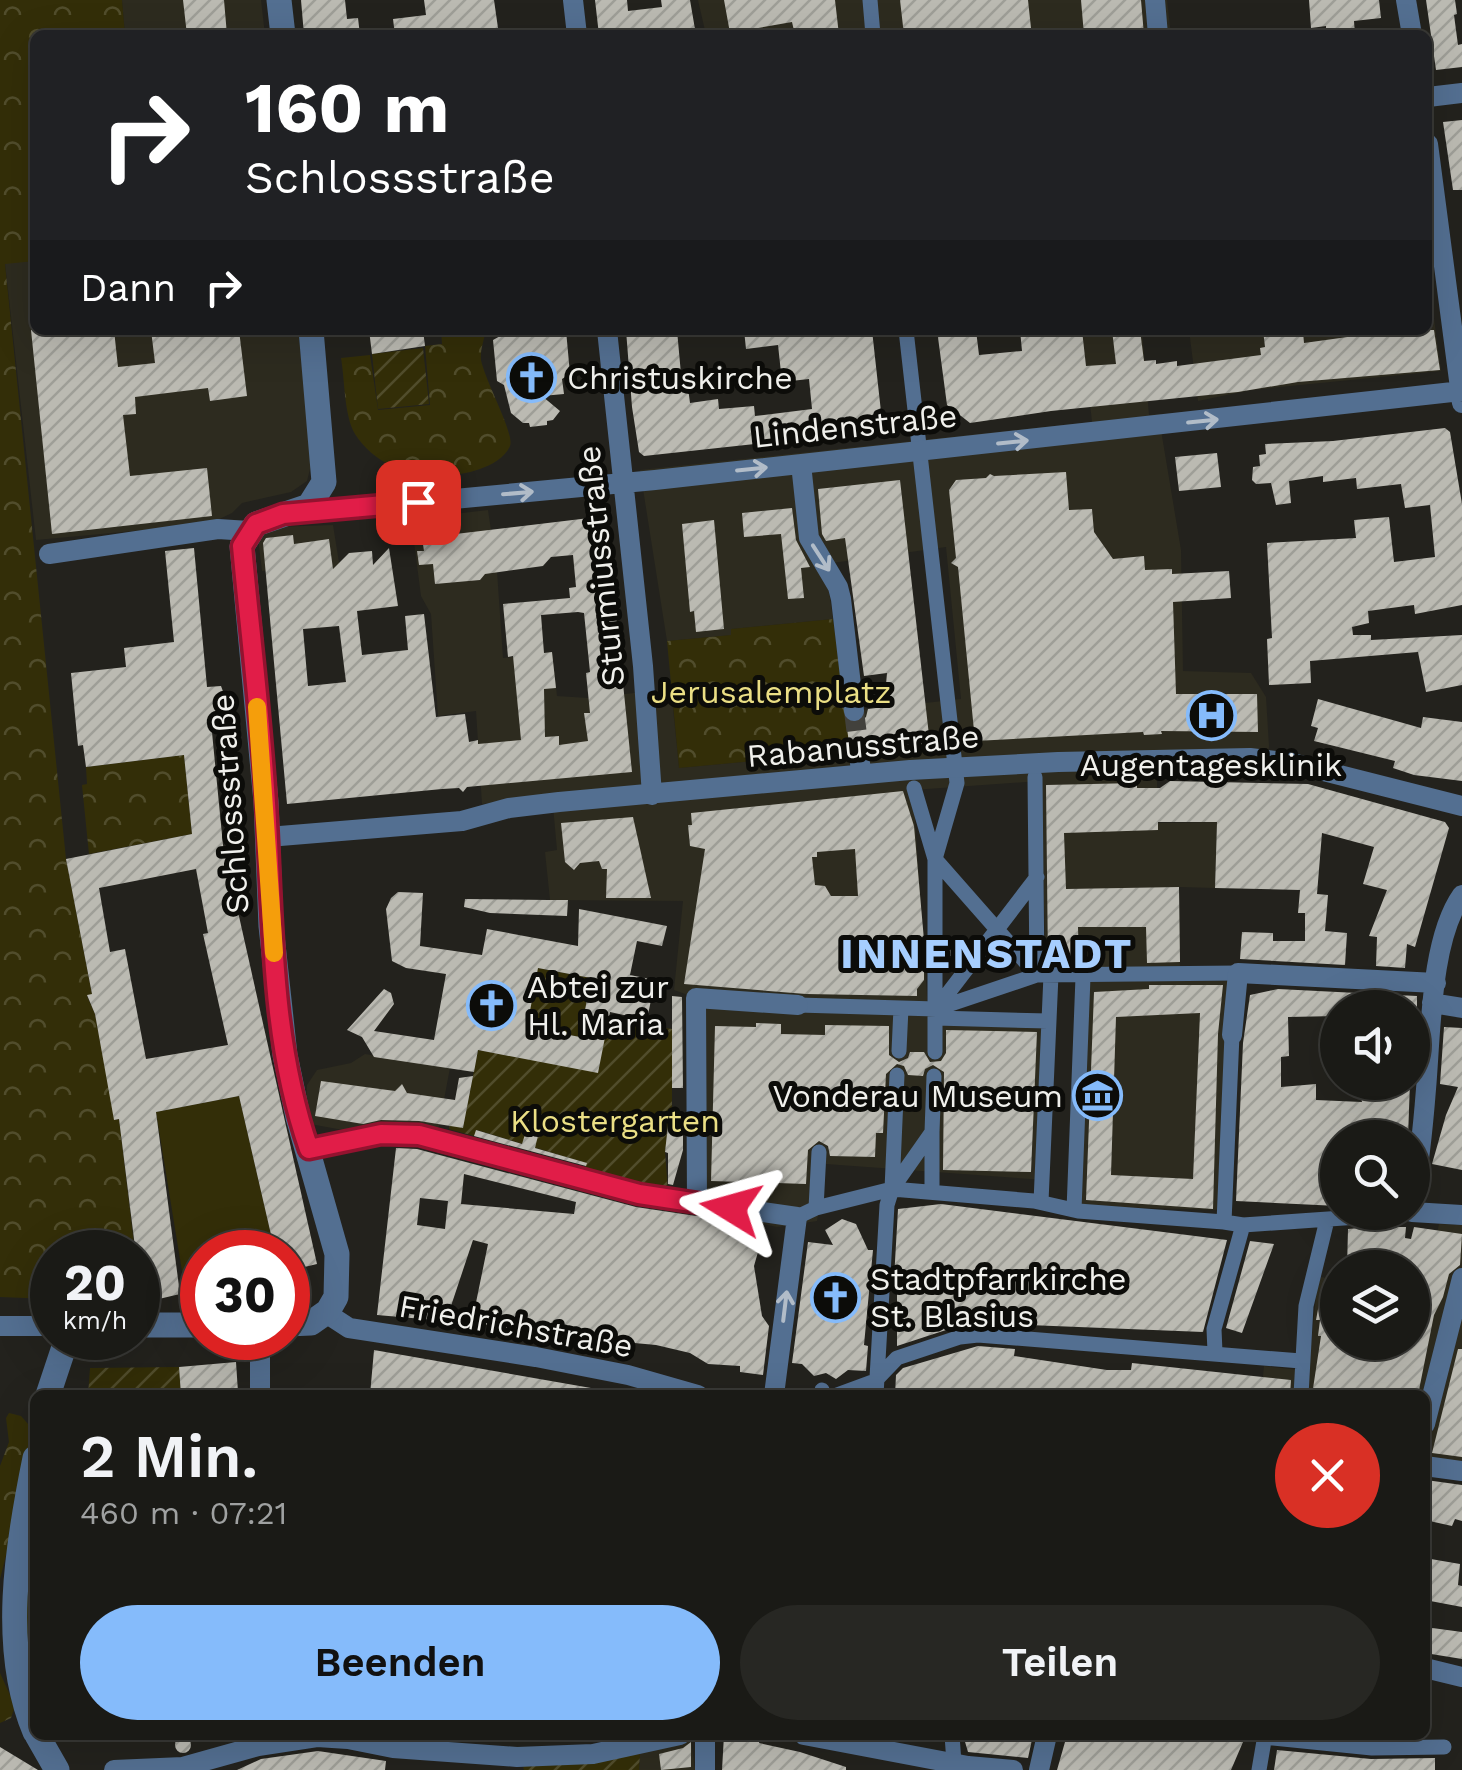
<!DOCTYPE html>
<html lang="de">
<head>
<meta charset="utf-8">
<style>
	body { margin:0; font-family:"Work Sans",sans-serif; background:#272723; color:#f1f3f6; height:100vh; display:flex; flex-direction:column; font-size:38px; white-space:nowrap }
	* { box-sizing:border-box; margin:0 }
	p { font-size:32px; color:#9fa1a1 }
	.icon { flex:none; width:55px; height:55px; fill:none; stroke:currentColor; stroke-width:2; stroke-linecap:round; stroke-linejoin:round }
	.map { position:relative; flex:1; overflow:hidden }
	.sheet { position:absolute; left:30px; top:1390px; width:1400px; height:350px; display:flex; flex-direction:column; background:#1a1a16; border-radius:15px; box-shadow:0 10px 40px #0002,0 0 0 2px #383835 }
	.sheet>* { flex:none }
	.hud { position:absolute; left:30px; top:30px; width:1402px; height:305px; border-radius:15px; box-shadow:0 10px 40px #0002,0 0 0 2px #383835; background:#202124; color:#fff; overflow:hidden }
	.tools { position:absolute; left:1320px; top:990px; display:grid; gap:20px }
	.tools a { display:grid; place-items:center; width:110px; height:110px; border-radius:50%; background:#1a1a16; box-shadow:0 10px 40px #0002,0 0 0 2px #383835; font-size:50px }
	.speed { position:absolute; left:30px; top:1230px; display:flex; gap:20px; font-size:50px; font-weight:700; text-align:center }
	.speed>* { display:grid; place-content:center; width:130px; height:130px; border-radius:50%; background:#1a1a16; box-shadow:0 10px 40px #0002,0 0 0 2px #383835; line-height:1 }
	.speed small { font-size:25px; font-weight:400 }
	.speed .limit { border:15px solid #d22; background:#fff; color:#111 }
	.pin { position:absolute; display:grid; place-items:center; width:85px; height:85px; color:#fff; margin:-42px; border-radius:20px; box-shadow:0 5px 15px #0006 }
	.me { position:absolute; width:110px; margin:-55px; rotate:278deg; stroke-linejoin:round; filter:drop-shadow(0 0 8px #0008) }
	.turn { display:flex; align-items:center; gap:35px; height:210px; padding:0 50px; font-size:45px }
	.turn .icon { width:130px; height:130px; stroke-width:2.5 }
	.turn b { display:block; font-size:70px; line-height:85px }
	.then { display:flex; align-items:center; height:95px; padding:0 50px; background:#0003; gap:20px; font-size:38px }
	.round { display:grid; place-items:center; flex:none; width:105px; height:105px; border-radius:52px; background:#272723 }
	.headline { display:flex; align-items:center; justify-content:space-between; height:170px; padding:0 50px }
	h1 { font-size:60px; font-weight:600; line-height:75px }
	.action { display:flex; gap:20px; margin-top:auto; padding:20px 50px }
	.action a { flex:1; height:115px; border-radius:60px; background:#85bbfb; color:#111; font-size:40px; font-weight:600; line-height:115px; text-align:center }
	.action a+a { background:#272723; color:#f1f3f6 }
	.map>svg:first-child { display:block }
</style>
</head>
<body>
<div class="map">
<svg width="1462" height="1770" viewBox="0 0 1462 1770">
	<defs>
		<pattern id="forest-crowns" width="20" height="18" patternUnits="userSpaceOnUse" patternTransform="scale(2.5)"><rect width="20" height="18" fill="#332e08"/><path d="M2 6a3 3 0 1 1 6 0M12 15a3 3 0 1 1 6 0" fill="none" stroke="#514d2c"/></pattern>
		<pattern id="garden-furrows" width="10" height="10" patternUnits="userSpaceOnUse" patternTransform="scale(2.5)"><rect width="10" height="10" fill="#332e08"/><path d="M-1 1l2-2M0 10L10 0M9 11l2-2" fill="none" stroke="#514d2c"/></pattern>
		<pattern id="building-hatch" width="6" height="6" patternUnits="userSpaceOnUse" patternTransform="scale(2.5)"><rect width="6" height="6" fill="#bbbab2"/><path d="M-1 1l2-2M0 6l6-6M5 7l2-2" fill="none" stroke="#9e9e97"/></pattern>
	</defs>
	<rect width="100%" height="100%" fill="#23221d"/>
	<path fill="#2d2b1f" d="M122,0H261L265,35H125Z
		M698,0H1167L1171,35H706Z
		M35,261V330H298L313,457L307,481L291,492L242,503L232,513L209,524L36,540L5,263Z
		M1428,273L1441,371L1251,390L1198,401L1189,330H1428Z
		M1082,330H1142L1149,415L1161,414L1162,436L1181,550L1183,671L1251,673L1266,697L1269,746L1265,778L1157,779L1158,823L1217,822L1215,888L1179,887L1180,967L1046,968L1040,781L913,790L928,1011L1042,1017L1045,1180L826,1164L817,1221L777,1227L689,1210L688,995L674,990L683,901L550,900L545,852L557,850L552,795L482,804L476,711L438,716L431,614L421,596L411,519L488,510L497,571L503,658L552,652L557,696L588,698L671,689L679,768L848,752L844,712L961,699L946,547L825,564L833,619L732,629V635L667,641L640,470L1092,422Z
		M333,525L347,612L297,567L262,571L258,538L274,527Z
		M1230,979L1221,1210L1077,1206L1086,982Z
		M365,1054L450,1068L439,1126L427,1142L398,1140L310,1124L306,1103L307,1085L317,1070L351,1063Z
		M1439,1224L1462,1225V1467L1425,1460V1395H1261L1264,1366L1308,1371L1317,1288L1321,1277L1333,1279L1340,1261L1349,1259L1389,1267L1338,1268V1342H1412Z
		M691,1740L695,1770H639L640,1754Z"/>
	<path fill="#332e08" d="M239,1096L275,1252H202V1292L186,1296L156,1112Z"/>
	<path fill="url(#forest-crowns)" d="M0,0H122L125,35H35V261L5,264L66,859L92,994L87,996L95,1014L115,1120L119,1119L135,1252H52V1299L0,1297Z
		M441,330H486C484,340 480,350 481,360C485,381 515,434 510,446C505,458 491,465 480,469C437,484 381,475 355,434C344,415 345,381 341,358L370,355L378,410L430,405L425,346L442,344Z
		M833,619L850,752L679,768L667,641L731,635V629Z
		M184,755L192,834L89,854L82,785L87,784L86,767Z
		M9,1413L21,1416L35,1432V1441L0,1579V1466L9,1442L6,1418Z
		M30,1574L35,1602V1673L32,1677L12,1624L24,1576Z
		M0,1673L15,1706L11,1718L0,1723Z"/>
	<path fill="url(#garden-furrows)" d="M423,348L429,404L378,409L372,354Z
		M532,967L591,978L580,1037L520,1026Z
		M608,1019L672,1029V1125L668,1126L665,1152L668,1191L648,1189L585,1169L586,1163L477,1130L474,1136L449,1129L450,1125L463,1127L478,1050L598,1072Z
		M179,1367L181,1395H88L90,1368Z
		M640,1754L639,1770H524L523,1766Z"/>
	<path fill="url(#building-hatch)" fill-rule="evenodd" d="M183,0H224L227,35H187Z
		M301,0H345L347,19L358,18L360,35H304Z
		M424,0H494L499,35H395L393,19L426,15Z
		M595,0H627L628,11L662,7L661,0H690L696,35H599Z
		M724,0H835L839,35H795L792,22L730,33Z
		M900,0H1028L1031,28L953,35H904Z
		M1081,0H1141L1144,35H1084Z
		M1309,0H1379L1381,18L1354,21L1355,35H1326V26L1311,28Z
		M1426,0H1455L1457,14L1454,15L1458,45L1462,44V67L1436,70Z
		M1462,120V190H1453L1443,122Z
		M31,330H114L118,367L155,363L151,330H239L247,396L210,401L208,388L135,397L136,414L123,415L130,476L207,468L212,516L52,534Z
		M369,330H423L425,346L372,354Z
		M502,330H566L570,374L562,379L564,394L542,396L560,411L553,420L547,421V425L530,427L529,423H523L511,413L504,385L497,381L493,340L502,335Z
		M626,330H677L681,374L686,373L690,403L718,399L719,409L754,406L755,416L812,409L809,379L782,382L778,345L746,349L744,330H872L883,430L644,456L639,452L632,407Z
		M937,330H976L979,355L1022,351L1020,330H1082L1086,366L1116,364L1112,330H1140L1144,361L1156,360V364L1177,361V366L1261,355L1260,348L1265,347L1263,330L1303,332L1304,343L1398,330H1434L1440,370L1298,382L1238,392L1051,411L970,423L947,405Z
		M1445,428L1450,432L1462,504V605L1415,614L1414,605L1368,611L1369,623L1352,627L1353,635H1371V640L1462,635V685L1426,692L1418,652L1310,661L1311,683L1269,685L1267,639L1272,638L1267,543L1356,538L1354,520L1389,517L1394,562L1435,557L1430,505L1405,508L1401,484L1357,489L1356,478L1323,482V476L1289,481L1291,503L1276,505L1271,483L1256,484L1252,480L1253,467L1260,466L1259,455L1266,454L1265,444L1333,441Z
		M1217,453L1221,487L1179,491L1175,457Z
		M1066,472L1069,510L1092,509L1094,532L1113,559L1144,556L1145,570L1172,569V574L1229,571L1231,598L1173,602L1176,694H1257L1258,732L1161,731L1162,734L1144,735L1143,732L975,741L958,567L951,563L956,558L949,490L956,480L986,478L990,474L994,476Z
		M900,480L930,744L873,750L864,738H857L849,743L846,721L857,724L866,717L868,709L884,707L887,673L864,676L845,538L826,541L822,534L818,489Z
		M792,508L796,540L810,567L801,568L804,598L788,599L781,534L744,537L742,513Z
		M606,516L632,772L467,787L463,792L459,788L442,789L287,804L263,543L266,538L293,535L294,544L329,539L333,569L349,553L372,551L373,565L389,548L398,606L357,611L362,655L408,650L405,616L424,614L436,717L465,714L469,742L478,740V744L521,740L513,656L508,657L503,604L570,598L569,588L576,587L573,555L551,557L543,566L485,574L480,580L435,584L433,564L419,565L417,551H424L422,538ZM578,612L584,613L590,672L586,673L590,713H584L588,741L559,745V736L545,737L544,689L556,688L552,652L544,653L541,615ZM339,626L346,682L308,686L303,629Z
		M714,520L724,629L696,632L694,611L690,612L682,524Z
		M194,548L207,687L221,686L228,705L224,720L211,722L223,845L317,1264L288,1271V1252H275L239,1096L156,1112L180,1294L142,1303L119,1119L114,1120L95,1014L87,995L92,994L66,859L192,834L184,755L86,767L83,745L78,746L71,673L126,667L124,648L174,642L165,551ZM196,869L208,933L203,934L228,1045L146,1059L125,949L110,952L99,888Z
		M1318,699L1421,728L1423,717L1462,722V781L1414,775L1393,768L1395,761L1314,741L1318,728L1311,726Z
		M1170,781L1308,784L1445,822L1449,828L1415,947L1407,944L1405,968L1376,966L1377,937L1369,936L1387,890L1363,884L1374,847L1322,833L1317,894L1328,895L1325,931L1347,933L1345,965L1240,959L1242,932L1273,933V941H1305V913H1298L1300,890L1215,888L1217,822H1158V830L1064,833L1066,889L1179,887L1180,962L1147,963L1146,927H1078L1079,963L1048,964L1046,785L1137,783V788H1160Z
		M903,791L914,826L924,940V980L917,989V996L806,994L684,984L705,849L690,846L688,825H692L691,813ZM855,849L858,896H831L825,886L815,885L812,857H817V852Z
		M633,817L651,898H606L607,869H602L599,861L580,863L574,870L565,862L561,823Z
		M398,892L423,893L420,946L482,955L487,929L578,946L579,909L667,926L662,946L637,941L630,975L655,980L647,1020L610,1012L598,1073L478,1050L474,1072L374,1057L362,1037L347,1030L384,989L391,993L394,1004L374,1031L434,1040L446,974L406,968L392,961L386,909L391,898ZM538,968L591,978L580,1037L527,1027Z
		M465,899L548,900H568L567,916L490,913L464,907Z
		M946,941H967V950L962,956H946Z
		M1149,985H1223L1218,1034L1213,1209L1086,1200L1094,992L1149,989ZM1200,1013L1193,1179L1111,1175L1116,1017Z
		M1278,989L1417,996V1008H1338V1016L1288,1017L1289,1056L1281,1057V1087L1316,1084V1100L1362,1102L1357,1082H1410L1408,1138H1338V1206L1236,1201L1243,1043L1250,995Z
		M672,996L682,997L683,1088H672Z
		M756,1023L781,1024V1034L825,1035V1025L889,1026V1055L899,1062L908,1058L910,1052H924L930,1062L941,1061L946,1053V1030L1037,1032L1031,1172L943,1170L944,1072L933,1065L925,1069L923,1076L908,1075L904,1066L897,1064L886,1074L883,1133H876L875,1157L830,1156L828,1146L819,1141L808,1150L806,1184L711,1181L715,1026L756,1027Z
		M1444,1027L1462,1028V1170L1432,1164L1446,1115L1458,1087L1440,1084Z
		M473,1076L463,1128L419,1121L381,1120L363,1124L315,1116L321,1081L395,1091L402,1084L407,1093L455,1100L459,1078Z
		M532,1112L543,1115L535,1148L587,1163L586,1166L474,1136L476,1130L522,1144Z
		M668,1125L683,1126V1150L673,1185L668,1184V1153L665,1152Z
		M396,1148L417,1149L636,1207L703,1217L764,1231L754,1266L762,1316L769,1326L763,1375L740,1372V1366L708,1364L690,1353L656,1345L537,1334L472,1322L488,1244L473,1240L446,1321L377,1315ZM464,1174L576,1202L574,1214L461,1204ZM420,1198L448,1201L445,1229L417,1225Z
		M941,1204L1227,1240L1203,1332L956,1322L946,1330L897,1346V1279H894L898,1209Z
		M842,1219L856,1224L868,1250H873L864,1345L868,1346L866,1371L848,1370L836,1379L826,1373L814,1376L802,1364L792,1363L808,1242L833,1245L825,1230Z
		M1370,1227H1406L1405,1238L1411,1239L1414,1227L1462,1234L1460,1265L1449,1274L1443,1297L1434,1315L1418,1395H1312L1321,1336H1318L1320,1320H1316L1322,1288L1338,1291V1342H1412V1268H1347L1348,1229Z
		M1250,1241L1274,1244L1242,1333L1226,1328Z
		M978,1346L1015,1349L1014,1356L1107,1370H1131L1132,1363L1291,1380L1290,1395H895L896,1375L903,1368Z
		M1458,1349H1462V1457L1432,1453Z
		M374,1350L591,1388L590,1395H370Z
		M236,1362L238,1392L181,1395L179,1367Z
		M1426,1480L1462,1485V1521L1455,1519L1452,1526L1425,1520Z
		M1425,1558L1460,1564L1458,1585L1462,1586V1607L1425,1600Z
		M1425,1627L1462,1632V1659L1425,1653Z
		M724,1735H761L759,1743L800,1752L846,1767V1770H722Z
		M963,1735H1033L1028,1758L968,1752Z
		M1067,1735H1246L1231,1770H1057Z
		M175 1745a8 8 0 1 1 16 0a8 8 0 1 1-16 0Z
		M691,1742V1767L661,1770L659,1754L683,1748Z
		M0,1747L38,1770H0Z
		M1277,1750L1371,1759L1435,1758V1770H1274Z
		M318,1751L386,1761L385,1770H237L261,1759Z"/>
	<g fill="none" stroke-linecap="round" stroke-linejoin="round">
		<path stroke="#42413c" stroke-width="20" stroke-dasharray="20 10" stroke-linecap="butt" d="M854,711L859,751"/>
		<path stroke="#536f91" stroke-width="15" d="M870,0L873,35
			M906,330L957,783L935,859V1052
			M1035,777L1037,975
			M914,788L935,859L1037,975
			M798,1005L936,1009L1037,975L1238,973
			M936,1009L1037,877
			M936,1018L1048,1021
			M1232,1035L1224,1222L1243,1225L1400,1214
			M899,1051L901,1008
			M892,1189L897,1075
			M932,1192V1132
			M1041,1202L1051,975
			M816,1208L819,1152
			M1074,1210L1083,977
			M797,1217L816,1208L892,1189L1034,1201L1078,1211L1224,1222
			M1215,1352L1214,1329L1243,1225
			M821,1395L822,1390
			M837,1395L875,1381L897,1358L960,1337L978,1335L1301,1361
			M876,1395L887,1205L892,1189L932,1132L934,1076
			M1301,1395L1306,1306L1327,1220
			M952,1735L954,1763
			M1264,1737L1372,1748L1444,1747
			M1259,1770L1265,1735"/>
		<path stroke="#536f91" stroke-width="20" d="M573,0L577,35
			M1155,0L1158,35
			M1406,0L1412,35
			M1428,97L1462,93
			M1428,144L1462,403
			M607,330L643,666L652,795
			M801,464L809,538L838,587L841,599L854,711
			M295,514L655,480L1462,391
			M49,554L218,529L249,531
			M859,751L861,774
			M268,837L462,821L509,808L559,802L910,770L1058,762L1250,758L1292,763L1462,806
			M1432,1003L1462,1008
			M1232,1035L1238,973L1436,983
			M309,1149L381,1134L419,1135L639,1194L797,1217L774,1395
			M697,1203L696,998L798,1005
			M1412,1204C1419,1166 1423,1128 1426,1089C1431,1034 1430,940 1462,895
			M1412,1212L1462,1215
			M326,1313L349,1328L536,1357L628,1375L698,1395
			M0,1326H52
			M260,1338V1395
			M1425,1424L1462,1278
			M1425,1466L1462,1471
			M1425,1668L1462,1677
			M705,1735V1770
			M804,1735L968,1766L1013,1770
			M114,1770L183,1767L258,1746L317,1737L348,1739L393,1748L517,1757L593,1754L680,1735
			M1039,1770L1047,1735"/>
		<path stroke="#536f91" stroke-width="25" d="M279,0L283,35
			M288,1324L311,1323L328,1311L336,1297L337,1254L298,1117L285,1055L271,926L266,802L242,546L256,524L309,506L324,482L311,330
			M138,1325H202
			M48,1395L67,1338
			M35,1458C17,1546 0,1649 35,1732
			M37,1735L57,1770"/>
	</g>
	<defs><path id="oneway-shaft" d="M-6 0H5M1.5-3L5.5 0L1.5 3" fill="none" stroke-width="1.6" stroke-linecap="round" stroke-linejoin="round" transform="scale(2.5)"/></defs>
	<g stroke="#b1bcc8">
		<use href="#oneway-shaft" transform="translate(1203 421) rotate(-6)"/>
		<use href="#oneway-shaft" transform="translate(1013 442) rotate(-6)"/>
		<use href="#oneway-shaft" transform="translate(752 469) rotate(-6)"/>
		<use href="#oneway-shaft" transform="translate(518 493) rotate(-5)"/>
		<use href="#oneway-shaft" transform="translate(821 558) rotate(57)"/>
		<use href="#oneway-shaft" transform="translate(785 1306) rotate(-83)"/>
	</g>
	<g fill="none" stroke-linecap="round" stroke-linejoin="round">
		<defs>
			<path id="route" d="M418,502L283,514L256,524L242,546C250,632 261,718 266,803C273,919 270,1038 309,1149L381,1134L419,1135L639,1194L731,1208"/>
		</defs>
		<use href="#route" stroke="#92132f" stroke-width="25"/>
		<use href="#route" stroke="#e11d48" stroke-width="18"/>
		<path stroke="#f59e0b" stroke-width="18" d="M257,707L274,953"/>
	</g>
	<defs>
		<symbol id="church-ring" viewBox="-11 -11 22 22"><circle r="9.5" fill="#0c0c09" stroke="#85bbfb" stroke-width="1.5"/><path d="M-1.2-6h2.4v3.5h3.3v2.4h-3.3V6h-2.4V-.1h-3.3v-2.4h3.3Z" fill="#85bbfb"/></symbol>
		<symbol id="hospital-ring" viewBox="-11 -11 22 22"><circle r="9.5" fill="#0c0c09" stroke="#85bbfb" stroke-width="1.5"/><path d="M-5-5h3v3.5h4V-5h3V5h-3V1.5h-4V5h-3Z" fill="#85bbfb"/></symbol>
		<symbol id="museum-ring" viewBox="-11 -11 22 22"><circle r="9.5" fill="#0c0c09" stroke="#85bbfb" stroke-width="1.5"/><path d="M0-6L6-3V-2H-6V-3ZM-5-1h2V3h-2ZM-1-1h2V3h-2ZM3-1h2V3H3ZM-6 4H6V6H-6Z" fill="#85bbfb"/></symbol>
	</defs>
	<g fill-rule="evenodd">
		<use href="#church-ring" x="504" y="350" width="55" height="55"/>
		<use href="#hospital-ring" x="1184" y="688" width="55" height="55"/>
		<use href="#church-ring" x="464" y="978" width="55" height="55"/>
		<use href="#museum-ring" x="1070" y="1068" width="55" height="55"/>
		<use href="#church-ring" x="808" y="1270" width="55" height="55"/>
	</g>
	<g text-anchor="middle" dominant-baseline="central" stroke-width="10" stroke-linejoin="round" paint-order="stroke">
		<g font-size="32" fill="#f0f0ec" stroke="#0c0c09" text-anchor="start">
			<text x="567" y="378">Christuskirche</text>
			<text x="1211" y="765" text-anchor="middle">Augentagesklinik</text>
			<text x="527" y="987">Abtei zur<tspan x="527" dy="37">Hl. Maria</tspan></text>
			<text x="1063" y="1096" text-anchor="end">Vonderau Museum</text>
			<text x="870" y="1279">Stadtpfarrkirche<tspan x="870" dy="37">St. Blasius</tspan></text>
		</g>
		<g font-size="32" fill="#f0f0ec" stroke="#0c0c09">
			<text transform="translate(855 426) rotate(-6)">Lindenstraße</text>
			<text transform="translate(601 566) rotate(-96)">Sturmiusstraße</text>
			<text transform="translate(863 746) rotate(-5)">Rabanusstraße</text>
			<text transform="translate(230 804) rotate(-94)">Schlossstraße</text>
			<text transform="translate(516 1326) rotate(10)">Friedrichstraße</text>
		</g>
		<g font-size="32" fill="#ebdf85" stroke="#0c0c09">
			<text x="771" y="692">Jerusalemplatz</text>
			<text x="615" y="1121">Klostergarten</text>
		</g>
		<g font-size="42" font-weight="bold" letter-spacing="2.5" fill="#a6cefe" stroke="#0c0c09">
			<text x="987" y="953">INNENSTADT</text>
		</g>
	</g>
</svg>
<div class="tools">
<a><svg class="icon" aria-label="sound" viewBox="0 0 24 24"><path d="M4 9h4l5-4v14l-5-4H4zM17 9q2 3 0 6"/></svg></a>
<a><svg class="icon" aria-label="search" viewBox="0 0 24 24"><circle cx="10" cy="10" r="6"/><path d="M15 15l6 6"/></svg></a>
<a><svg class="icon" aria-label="layers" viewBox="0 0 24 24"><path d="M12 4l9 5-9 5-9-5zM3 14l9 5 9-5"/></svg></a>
</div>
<div class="speed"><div>20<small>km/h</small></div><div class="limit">30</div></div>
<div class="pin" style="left:418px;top:502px;background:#d93025"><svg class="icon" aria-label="arrive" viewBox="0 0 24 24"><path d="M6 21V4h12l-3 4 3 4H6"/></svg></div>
<svg class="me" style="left:731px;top:1208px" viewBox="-20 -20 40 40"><path d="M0-17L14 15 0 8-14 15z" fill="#e11d48" stroke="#fff" stroke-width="4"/></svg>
<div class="hud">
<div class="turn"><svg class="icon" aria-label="right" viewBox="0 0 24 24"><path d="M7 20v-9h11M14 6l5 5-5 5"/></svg><div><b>160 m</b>Schlossstraße</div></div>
<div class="then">Dann<svg class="icon" aria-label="right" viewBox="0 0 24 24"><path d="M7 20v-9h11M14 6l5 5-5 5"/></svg></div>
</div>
<section class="sheet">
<div class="headline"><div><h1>2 Min.</h1><p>460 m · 07:21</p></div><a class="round" style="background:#d93025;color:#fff"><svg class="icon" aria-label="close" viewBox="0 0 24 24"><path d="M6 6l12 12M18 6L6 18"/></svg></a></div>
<div class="action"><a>Beenden</a><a>Teilen</a></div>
</section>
</div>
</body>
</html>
